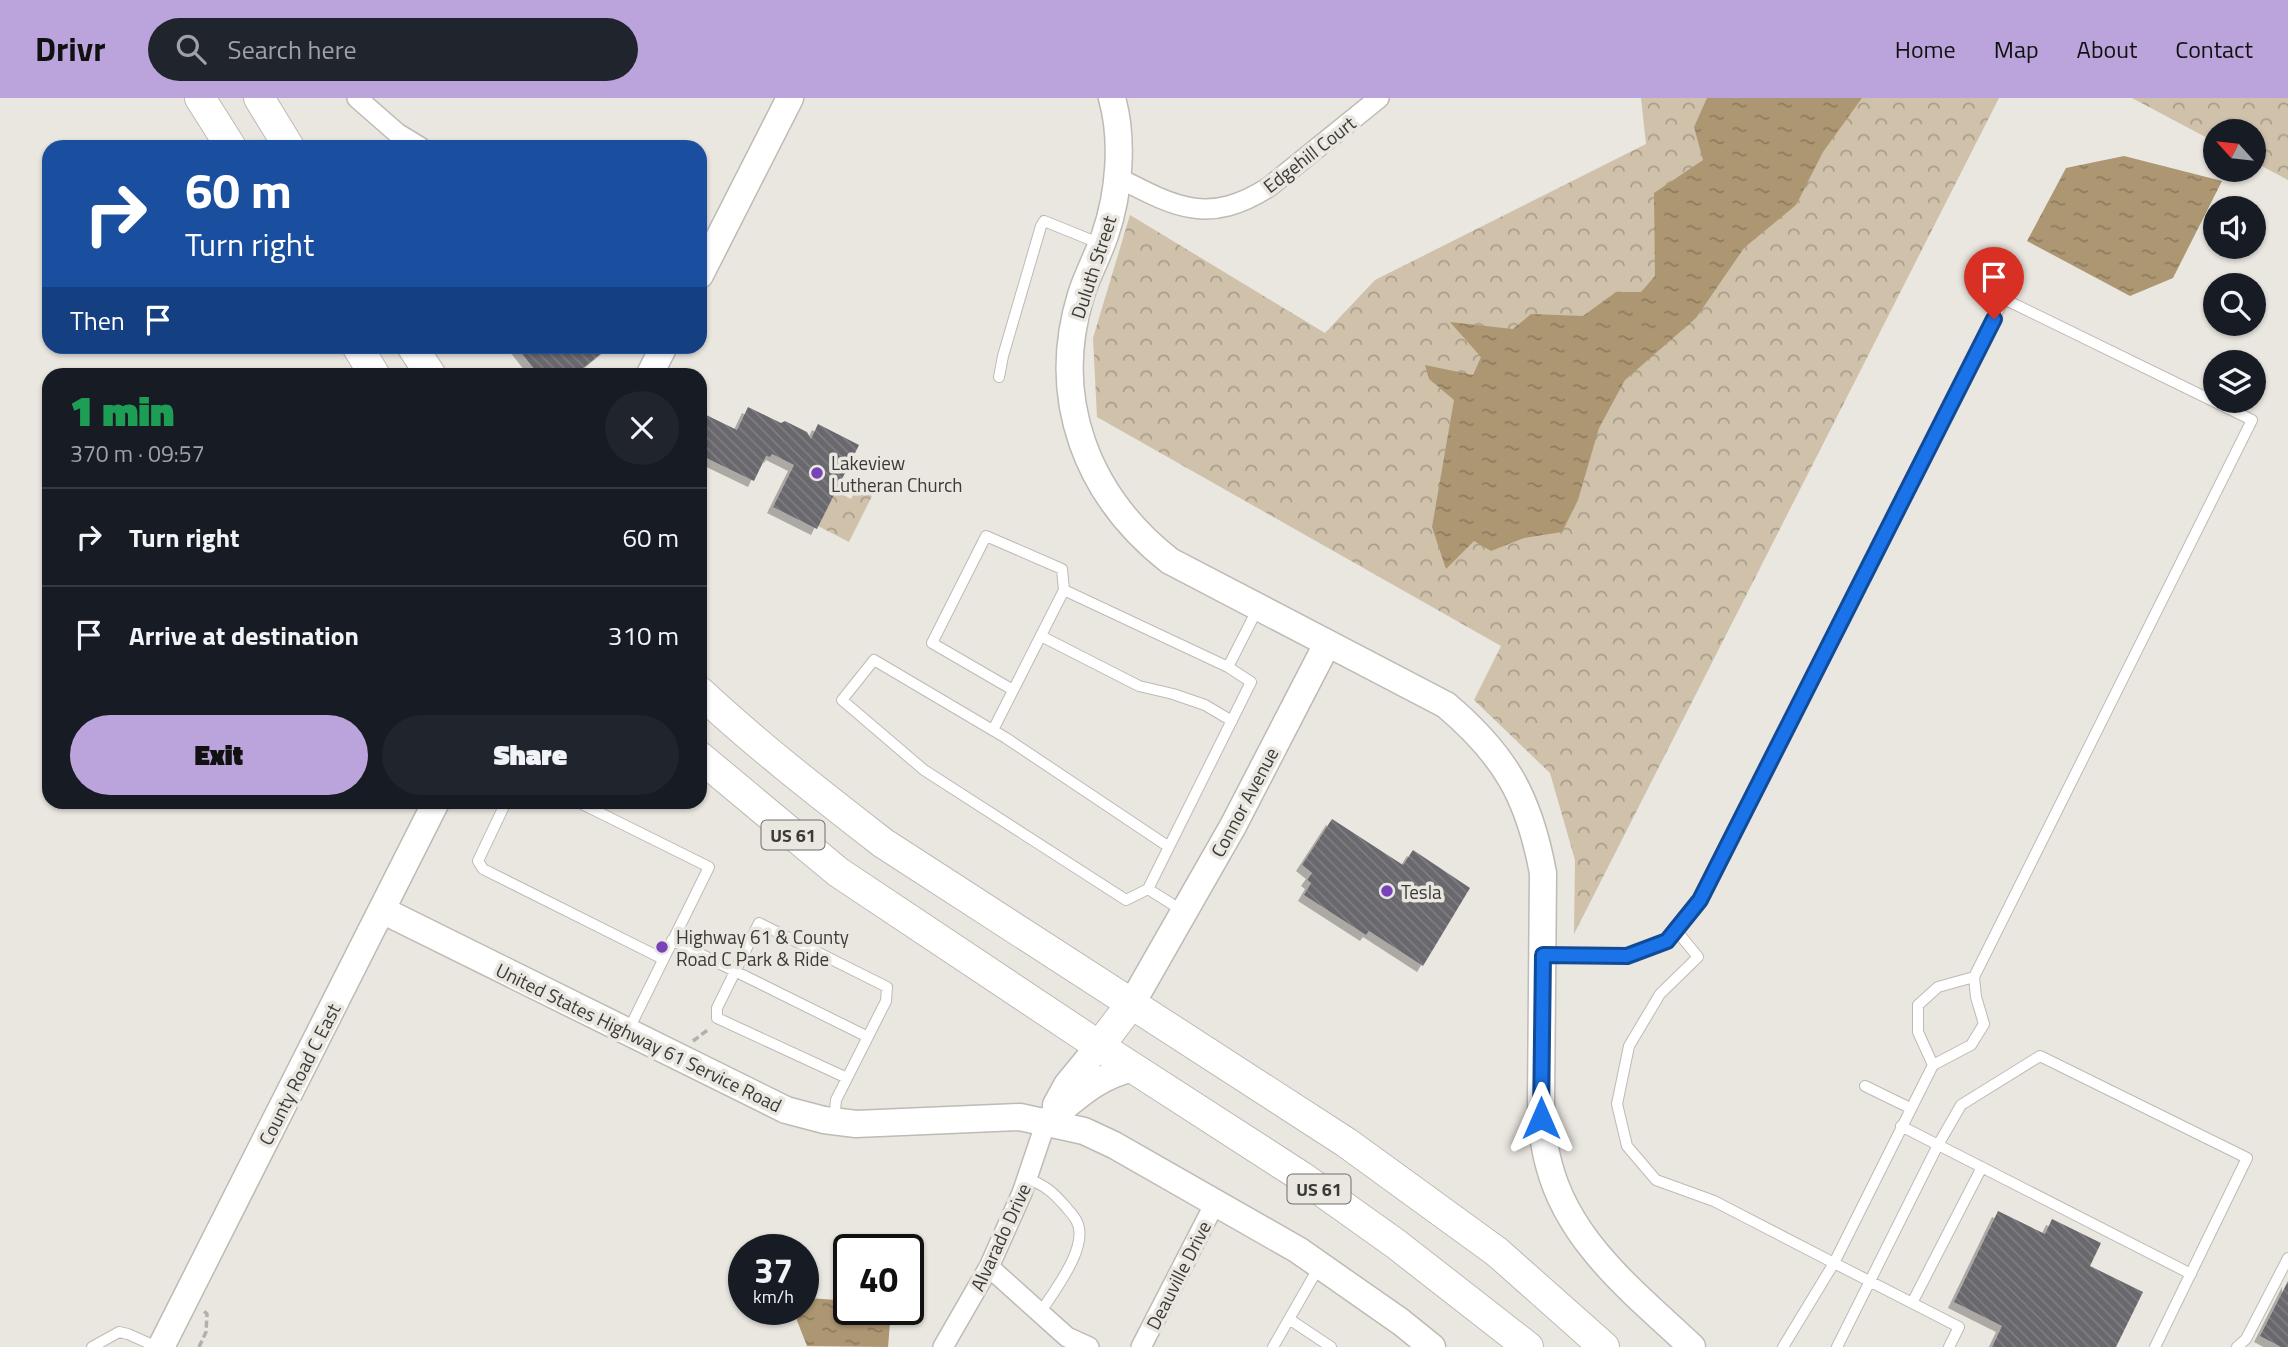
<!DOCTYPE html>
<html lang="en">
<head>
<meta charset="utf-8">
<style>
	body { margin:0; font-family:"Titillium Web",sans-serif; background:#20242c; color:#f1f3f6; height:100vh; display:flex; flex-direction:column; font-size:26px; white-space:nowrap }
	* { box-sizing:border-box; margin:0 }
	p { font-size:23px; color:#9ea1a6 }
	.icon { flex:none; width:38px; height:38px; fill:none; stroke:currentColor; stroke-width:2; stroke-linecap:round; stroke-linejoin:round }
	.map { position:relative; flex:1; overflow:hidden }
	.side { position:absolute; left:42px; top:270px; width:665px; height:441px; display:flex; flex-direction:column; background:#171b24; border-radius:21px; box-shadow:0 2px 5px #0004 }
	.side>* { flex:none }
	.banner { position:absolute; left:42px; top:42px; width:665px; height:214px; border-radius:21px; box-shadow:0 2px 5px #0004; background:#1a4fa0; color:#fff; overflow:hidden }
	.needle { width:46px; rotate:297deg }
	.tools { position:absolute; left:2203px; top:21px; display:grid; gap:14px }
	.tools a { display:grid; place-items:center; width:63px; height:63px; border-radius:50%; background:#171b24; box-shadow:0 2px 5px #0004; font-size:35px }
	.speed { position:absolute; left:728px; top:1136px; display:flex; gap:14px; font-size:35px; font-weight:700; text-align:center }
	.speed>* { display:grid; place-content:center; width:91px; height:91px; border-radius:50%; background:#171b24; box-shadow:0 2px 5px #0004; line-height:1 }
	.speed small { font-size:18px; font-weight:400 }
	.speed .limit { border:4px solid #111; border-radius:10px; background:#fff; color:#111 }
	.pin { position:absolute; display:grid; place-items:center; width:60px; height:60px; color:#fff; margin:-72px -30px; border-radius:50% 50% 50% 0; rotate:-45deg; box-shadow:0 0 7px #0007 }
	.pin .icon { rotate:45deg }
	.me { position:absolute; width:77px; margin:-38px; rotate:0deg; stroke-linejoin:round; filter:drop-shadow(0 0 5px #0008) }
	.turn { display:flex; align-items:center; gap:24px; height:147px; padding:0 28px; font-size:32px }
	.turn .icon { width:91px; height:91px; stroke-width:2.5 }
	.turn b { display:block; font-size:49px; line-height:60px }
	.then { display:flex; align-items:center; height:66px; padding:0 28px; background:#0003; gap:14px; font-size:26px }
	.round { display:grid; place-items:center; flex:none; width:74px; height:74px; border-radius:37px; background:#20242c }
	.overview { display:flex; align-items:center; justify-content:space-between; height:119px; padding:0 28px }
	h1 { font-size:42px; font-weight:800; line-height:52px; color:#1e9e55 }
	.button { display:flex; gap:14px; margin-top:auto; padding:14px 28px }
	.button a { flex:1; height:80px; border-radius:42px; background:#bba4db; color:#111; font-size:28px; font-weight:800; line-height:80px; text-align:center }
	.button a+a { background:#20242c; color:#f1f3f6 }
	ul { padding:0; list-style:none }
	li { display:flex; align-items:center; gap:21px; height:98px; padding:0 28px; border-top:2px solid #363941 }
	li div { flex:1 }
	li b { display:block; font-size:26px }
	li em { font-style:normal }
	header { display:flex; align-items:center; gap:42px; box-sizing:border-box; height:98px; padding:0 35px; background:#bba4db; color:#111 }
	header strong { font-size:33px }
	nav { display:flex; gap:38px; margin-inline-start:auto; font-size:24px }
	.search { width:490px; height:63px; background:#20242c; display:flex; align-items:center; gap:18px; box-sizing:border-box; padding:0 24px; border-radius:38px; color:#9ea1a6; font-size:26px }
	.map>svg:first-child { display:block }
</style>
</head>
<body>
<header>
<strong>Drivr</strong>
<div class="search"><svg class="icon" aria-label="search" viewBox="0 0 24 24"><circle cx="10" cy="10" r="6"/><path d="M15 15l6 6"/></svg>Search here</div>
<nav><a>Home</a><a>Map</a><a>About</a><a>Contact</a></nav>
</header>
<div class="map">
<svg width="2288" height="1249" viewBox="0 0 2288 1249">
	<defs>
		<pattern id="park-crowns" width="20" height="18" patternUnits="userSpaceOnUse" patternTransform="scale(1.75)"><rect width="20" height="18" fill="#cfc1aa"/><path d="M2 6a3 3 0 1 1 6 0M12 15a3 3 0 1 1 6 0" fill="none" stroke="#a99e8b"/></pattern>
		<pattern id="water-ripples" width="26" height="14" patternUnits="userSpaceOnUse" patternTransform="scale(1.75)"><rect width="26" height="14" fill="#ad9772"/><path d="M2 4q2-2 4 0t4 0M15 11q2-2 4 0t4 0" fill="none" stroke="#8e7c5e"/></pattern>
		<pattern id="building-back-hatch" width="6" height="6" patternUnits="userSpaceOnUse" patternTransform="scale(1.75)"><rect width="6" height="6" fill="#69676d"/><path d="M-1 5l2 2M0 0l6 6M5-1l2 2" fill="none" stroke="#807e82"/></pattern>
		<filter id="shadow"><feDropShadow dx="-6" dy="6" stdDeviation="0" flood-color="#0004"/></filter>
	</defs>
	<rect width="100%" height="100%" fill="#eae6e0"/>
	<path fill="url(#park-crowns)" d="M1641,0H1999L1574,836L1575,762L1550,675L1474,602L1501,548L1097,319L1093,240L1130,117L1325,235L1375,182L1646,46Z
		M2132,0H2288V82L2254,64V33H2216L2215,44Z
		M857,390L872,398L849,444L818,428L836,393L851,401Z"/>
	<path fill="url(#water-ripples)" d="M1707,0H1862L1823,54L1796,107L1744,150L1696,220L1625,282L1599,330L1578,402L1562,434L1524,440L1491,453L1474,443L1446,471L1432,429L1454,302L1429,281L1425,267L1473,277L1481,259L1450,224L1513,231L1531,216L1583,218L1616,194H1641L1655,178L1654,95L1703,62L1694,29Z
		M2124,58L2222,83L2173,180L2130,198L2027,143L2066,70Z
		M810,1200L849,1203V1211H876L890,1225L888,1249L807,1248L796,1220Z"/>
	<path fill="url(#building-back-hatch)" filter="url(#shadow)" d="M516,248H610L576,276H538Z
		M748,309L781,325L785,323L807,334L811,341L818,326L859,347L817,431L773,409L794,367L772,356L770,359L766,358L754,383L700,357V314L737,332Z
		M1332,721L1403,767L1413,752L1470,790L1423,868L1369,833L1366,837L1304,797L1311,785L1307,782L1312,775L1302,767Z
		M1998,1113L2045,1136L2052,1121L2101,1145L2090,1168L2143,1194L2116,1249H1992L2002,1228L1954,1204Z
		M2288,1183V1249H2281L2260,1238Z"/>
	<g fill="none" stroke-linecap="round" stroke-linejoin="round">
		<defs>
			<path id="lane" d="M999,279L1003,258L1041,128L1044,123L1101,146
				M1064,492L1228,569L1251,584L1148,791L1183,813
				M1041,538L1139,588L1173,596L1205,607L1232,623
				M1228,569L1258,510
				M993,632L1064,492L1062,471L986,438L932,545L1013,592
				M506,704L478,763L483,771L663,861
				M578,704L709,769L628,933
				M1148,791L1126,802L924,672L842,602L874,562L1006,640L1169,749
				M672,842L868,939
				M1544,857L1627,858L1667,843L1700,802L2004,201L2252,322L1974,879L1976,899L1984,926L1971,947L1933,967L1834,1165L1714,1103L1656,1082L1627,1048L1617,1006L1629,948L1660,896L1698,859L1676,832
				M1933,967L1918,934V907L1938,889L1974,879
				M1865,988L1910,1010
				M834,1023L836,1002L886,903L887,889L759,825L717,910V920L847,980
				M1901,1028L2191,1176
				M1027,1080C1047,1089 1052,1093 1066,1109C1069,1113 1074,1118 1076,1122C1091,1147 1054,1193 1040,1215
				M1912,1205L1982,1069
				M1289,1221L1331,1249
				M92,1249L119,1234L128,1236L157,1249
				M1273,1249L1320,1167
				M1783,1249L1834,1165L1959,1229L1949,1249
				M1837,1249L1938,1047L1961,1007L2040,958L2247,1060L2155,1249
				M2237,1249L2246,1241L2288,1160"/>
			<path id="street" d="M357,0L397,35L420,49
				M1117,79C1175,109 1208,128 1269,89L1379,0
				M989,1169L1067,1239L1089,1249
				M943,1249L989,1169L1022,1095L1046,1024
				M1141,1249L1215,1105"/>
			<path id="secondary" d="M1112,0C1124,43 1119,96 1105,137C1098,158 1087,177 1081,197C1049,301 1087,398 1170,463L1446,607C1505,657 1529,699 1543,775L1541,1004C1542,1025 1543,1046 1549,1067C1569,1145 1636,1196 1692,1249
				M700,177L790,0
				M650,276L664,248
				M382,812L786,1012L824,1022L856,1026L1020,1019L1084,1033L1114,1047L1298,1152L1401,1224L1432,1249
				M1132,905L1233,728L1327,546
				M1056,1007L1067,987L1099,948
				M1046,1024C1075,1001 1096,978 1134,970
				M161,1249L436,704"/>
			<path id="primary" d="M200,0L231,49
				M259,0L289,49
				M357,248L374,276
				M412,248L430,276
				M700,594C758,648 820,696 883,745L1347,1045L1497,1154L1604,1249
				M700,659L838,774L1099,948L1302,1079L1396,1146L1528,1249
				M1099,948L1132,905"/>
		</defs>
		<use href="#lane" stroke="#bebab4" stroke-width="12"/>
		<use href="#street" stroke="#bebab4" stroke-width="22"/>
		<use href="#secondary" stroke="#bebab4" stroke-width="29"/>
		<use href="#primary" stroke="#bebab4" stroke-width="32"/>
		<path stroke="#b3b0ab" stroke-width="3.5" stroke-dasharray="7 3.5" stroke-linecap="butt" d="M693,943L709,931
			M199,1249L206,1234L207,1216L202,1211"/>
		<use href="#lane" stroke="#fff" stroke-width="10"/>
		<use href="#street" stroke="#fff" stroke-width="19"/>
		<use href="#secondary" stroke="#fff" stroke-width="26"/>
		<use href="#primary" stroke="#fff" stroke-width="30"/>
	</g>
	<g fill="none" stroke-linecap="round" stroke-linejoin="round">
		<defs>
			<path id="route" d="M1541,1020L1543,857L1627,858L1667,843L1700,802L1994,221"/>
		</defs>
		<use href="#route" stroke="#114b97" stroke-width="18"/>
		<use href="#route" stroke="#1a73e8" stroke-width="12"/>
	</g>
	<g fill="#7843ba" stroke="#eae6e0" stroke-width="2.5">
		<circle cx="817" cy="375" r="7"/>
		<circle cx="1387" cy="793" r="7"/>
		<circle cx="662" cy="849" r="7"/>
	</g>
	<g text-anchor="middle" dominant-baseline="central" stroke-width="7" stroke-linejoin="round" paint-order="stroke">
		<g fill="#eae6e0" stroke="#706e6a" stroke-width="2">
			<rect x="761.5" y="722.5" width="63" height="29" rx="5"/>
			<rect x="1287.5" y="1076.5" width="63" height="29" rx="5"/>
		</g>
		<g font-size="18" font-weight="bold" fill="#3b3a37">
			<text x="793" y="737">US 61</text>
			<text x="1319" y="1091">US 61</text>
		</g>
		<g font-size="19" fill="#3b3a37" stroke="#eae6e0">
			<text transform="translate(1309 56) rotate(-38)">Edgehill Court</text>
			<text transform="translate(1093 169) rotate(-72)">Duluth Street</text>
			<text transform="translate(1244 704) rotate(-62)">Connor Avenue</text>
			<text transform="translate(639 939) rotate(26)">United States Highway 61 Service Road</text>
			<text transform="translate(299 976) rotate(-63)">County Road C East</text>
			<text transform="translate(1000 1139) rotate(-65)">Alvarado Drive</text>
			<text transform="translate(1178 1177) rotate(-63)">Deauville Drive</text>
		</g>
		<g font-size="19" fill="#3b3a37" stroke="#eae6e0" text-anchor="start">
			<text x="831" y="364">Lakeview<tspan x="831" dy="22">Lutheran Church</tspan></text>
			<text x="1401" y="793">Tesla</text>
			<text x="676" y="838">Highway 61 &amp; County<tspan x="676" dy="22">Road C Park &amp; Ride</tspan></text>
		</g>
	</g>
</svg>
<div class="tools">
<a><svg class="needle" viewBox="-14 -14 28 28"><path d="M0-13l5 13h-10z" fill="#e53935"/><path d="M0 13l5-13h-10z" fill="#9ea1a6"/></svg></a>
<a><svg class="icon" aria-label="sound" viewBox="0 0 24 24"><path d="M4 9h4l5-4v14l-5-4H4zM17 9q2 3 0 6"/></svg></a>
<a><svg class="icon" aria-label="search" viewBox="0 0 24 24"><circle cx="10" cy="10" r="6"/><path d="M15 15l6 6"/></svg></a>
<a><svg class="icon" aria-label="layers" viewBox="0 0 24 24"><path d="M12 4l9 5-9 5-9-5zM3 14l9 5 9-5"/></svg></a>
</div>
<div class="speed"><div>37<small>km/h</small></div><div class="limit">40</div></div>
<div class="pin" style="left:1994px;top:221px;background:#d93025"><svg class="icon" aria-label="arrive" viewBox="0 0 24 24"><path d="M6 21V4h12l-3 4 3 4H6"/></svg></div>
<svg class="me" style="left:1541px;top:1020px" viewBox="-20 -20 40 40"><path d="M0-17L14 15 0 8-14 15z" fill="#1a73e8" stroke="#fff" stroke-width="4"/></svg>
<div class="banner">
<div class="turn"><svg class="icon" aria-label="right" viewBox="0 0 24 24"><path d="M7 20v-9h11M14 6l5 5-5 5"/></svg><div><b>60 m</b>Turn right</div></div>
<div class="then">Then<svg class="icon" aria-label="arrive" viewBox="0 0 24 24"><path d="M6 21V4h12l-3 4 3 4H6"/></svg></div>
</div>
<section class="side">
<div class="overview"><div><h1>1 min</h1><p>370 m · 09:57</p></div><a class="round"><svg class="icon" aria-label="close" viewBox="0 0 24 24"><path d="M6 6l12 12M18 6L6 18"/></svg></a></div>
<ul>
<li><svg class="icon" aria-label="right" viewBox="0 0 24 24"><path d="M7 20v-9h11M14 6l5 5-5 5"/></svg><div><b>Turn right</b></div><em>60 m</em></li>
<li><svg class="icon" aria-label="arrive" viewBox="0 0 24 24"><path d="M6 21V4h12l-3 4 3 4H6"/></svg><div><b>Arrive at destination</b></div><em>310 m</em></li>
</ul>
<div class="button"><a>Exit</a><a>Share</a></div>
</section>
</div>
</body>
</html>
